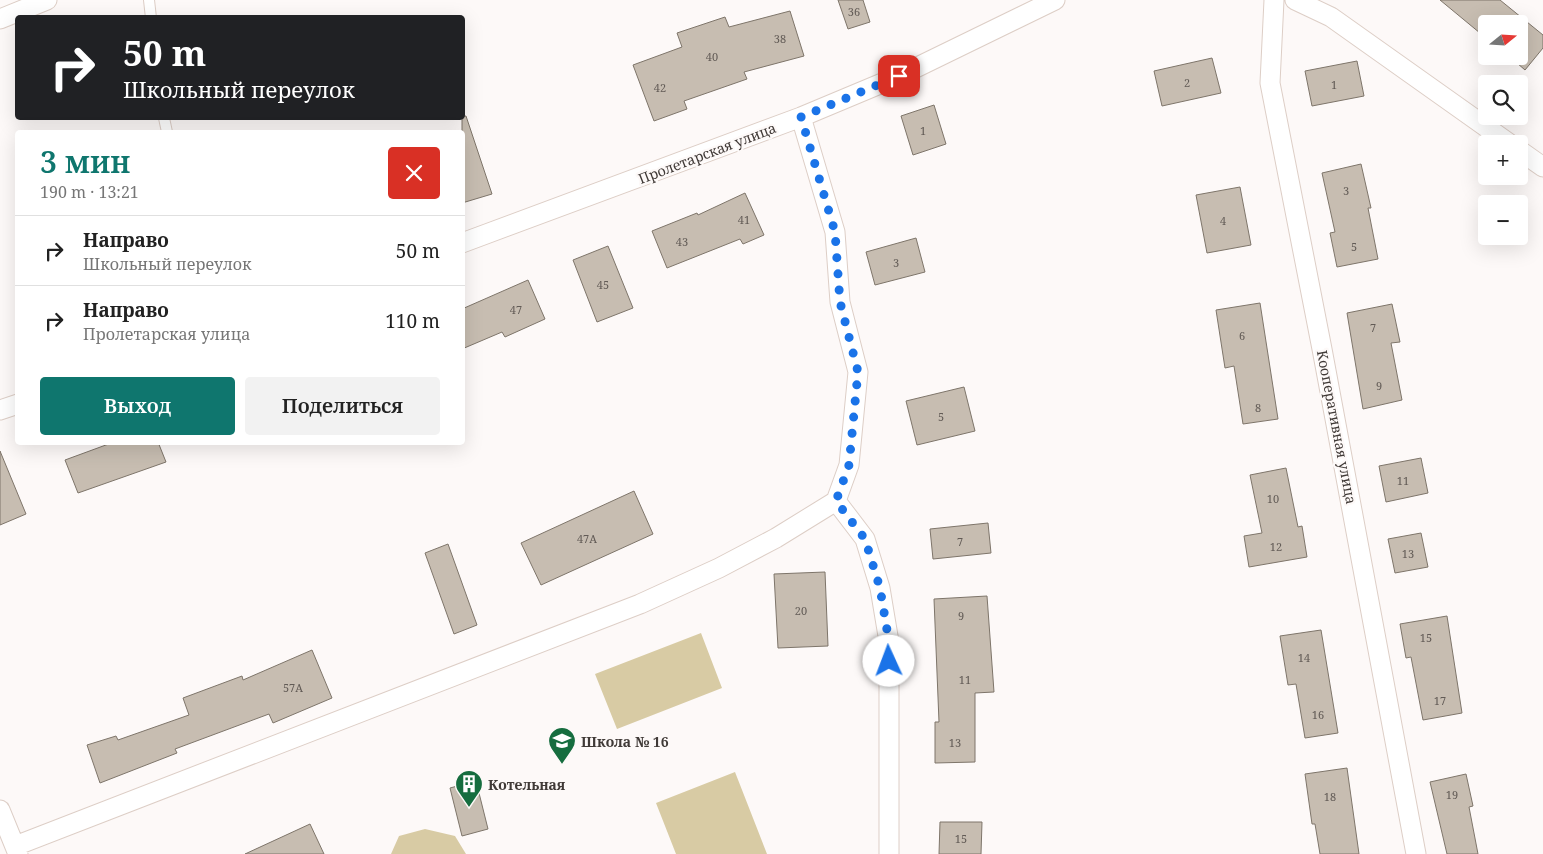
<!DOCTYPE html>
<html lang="ru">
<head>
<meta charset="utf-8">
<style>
	body { margin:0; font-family:"Noto Serif",serif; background:#f2f2f2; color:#222; height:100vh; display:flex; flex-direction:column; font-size:19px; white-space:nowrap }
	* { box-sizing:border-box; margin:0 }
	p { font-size:16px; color:#767676 }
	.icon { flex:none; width:28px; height:28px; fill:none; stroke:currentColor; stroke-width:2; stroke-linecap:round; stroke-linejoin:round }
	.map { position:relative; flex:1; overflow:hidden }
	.panel { position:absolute; left:15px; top:130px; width:450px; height:315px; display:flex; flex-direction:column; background:#fff; border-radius:5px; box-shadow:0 5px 20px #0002 }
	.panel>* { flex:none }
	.banner { position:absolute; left:15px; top:15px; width:450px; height:105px; border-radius:5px; box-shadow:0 5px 20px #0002; background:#202124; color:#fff; overflow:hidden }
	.needle { width:32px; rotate:72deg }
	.controls { position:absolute; left:1478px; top:15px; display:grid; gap:10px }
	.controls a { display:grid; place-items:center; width:50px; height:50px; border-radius:5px; background:#fff; box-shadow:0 5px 20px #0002; font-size:25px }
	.pin { position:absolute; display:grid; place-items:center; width:42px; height:42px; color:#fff; margin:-21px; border-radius:10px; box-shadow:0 2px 8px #0006 }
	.me { position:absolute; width:55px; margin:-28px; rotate:358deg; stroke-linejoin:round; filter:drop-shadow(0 0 4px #0008) }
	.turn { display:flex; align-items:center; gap:18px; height:105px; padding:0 25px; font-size:22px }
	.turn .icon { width:65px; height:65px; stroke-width:2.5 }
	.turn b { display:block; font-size:35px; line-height:42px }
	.round { display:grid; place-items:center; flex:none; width:52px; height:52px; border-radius:5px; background:#f2f2f2 }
	.headline { display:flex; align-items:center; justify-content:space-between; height:85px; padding:0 25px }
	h1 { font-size:30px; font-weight:600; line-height:38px; color:#0f766e }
	.button { display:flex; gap:10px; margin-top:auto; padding:10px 25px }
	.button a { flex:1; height:58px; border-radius:5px; background:#0f766e; color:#fff; font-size:20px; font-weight:600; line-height:58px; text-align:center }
	.button a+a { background:#f2f2f2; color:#222 }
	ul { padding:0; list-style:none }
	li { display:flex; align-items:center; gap:15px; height:70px; padding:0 25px; border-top:1px solid #e0e0e0 }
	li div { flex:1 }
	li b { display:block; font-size:19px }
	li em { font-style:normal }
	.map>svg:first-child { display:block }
</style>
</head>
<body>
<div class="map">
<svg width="1543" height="854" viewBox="0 0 1543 854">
	<rect width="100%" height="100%" fill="#fdf9f8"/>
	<path fill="#d8cba4" d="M701,633L722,688L617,729L595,674Z
		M735,772L767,854H676L656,803Z
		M425,829L455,836L466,854H391L399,836Z"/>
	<path fill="#c7bdb1" stroke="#7e756a" d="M838,0H863L870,22L848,29Z
		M1440,0H1500L1543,35V48L1525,70L1509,56H1519V24H1486V38Z
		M790,11L804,56L744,72L747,79L684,101L687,109L654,121L633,65L682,47L677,33L725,17L729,27Z
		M1212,58L1221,93L1162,106L1154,71Z
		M1357,61L1364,96L1312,106L1305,71Z
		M934,105L946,144L913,155L901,116Z
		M462,116H466L492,194L462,203Z
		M1361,164L1371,208H1368L1378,259L1337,267L1330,233L1335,232L1322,173Z
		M1240,187L1251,245L1207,253L1196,195Z
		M745,193L764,235L743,244L740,239L667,268L652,231L697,213L698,215Z
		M916,238L925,272L875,285L866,252Z
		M608,246L633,308L597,322L573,260Z
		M528,280L545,319L505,337L502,332L462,349V309Z
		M1260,303L1278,419L1243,424L1234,366L1225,368L1216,310Z
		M1392,304L1400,342L1391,343L1402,400L1363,409L1347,313Z
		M964,387L975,431L917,445L906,401Z
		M114,442H158L166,462L78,493L65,460Z
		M0,451L26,514L0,525Z
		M1421,458L1428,493L1386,502L1379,466Z
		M1286,468L1298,527L1302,526L1307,557L1249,567L1244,536L1262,533L1250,475Z
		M634,491L653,534L541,585L521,543Z
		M988,523L991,553L933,559L930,529Z
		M1421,533L1428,567L1395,573L1388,539Z
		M448,544L477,625L454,634L425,553Z
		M825,572L828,646L778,648L774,574Z
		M987,596L994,692L975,693V762L935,763V722H939L934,599Z
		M1447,616L1462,713L1423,720L1411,657L1406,658L1400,624Z
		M1321,630L1338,733L1305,738L1296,684L1288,685L1280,636Z
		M312,650L332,698L273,723L269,714L175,749L177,753L100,783L87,745L116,736L118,740L189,715L183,698L242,676L243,680Z
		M1347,768L1359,854H1320L1315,824H1312L1305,774Z
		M1466,774L1473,806L1469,807L1478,854H1447L1430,782Z
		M476,781L488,829L462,836L450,788Z
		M940,822H982L981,854H939Z
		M310,824L324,854H245Z"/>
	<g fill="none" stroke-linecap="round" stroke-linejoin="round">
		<defs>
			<path id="lane" d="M149,0L151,18
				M164,118L167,132"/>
			<path id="street" d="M1274,0L1270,83L1322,349L1416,854
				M1295,0L1331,17L1510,144
				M0,19L47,0
				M801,117L835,232L840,302L858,372L849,465L836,501L865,539L880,588L889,642V854
				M1519,150L1543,167
				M462,243L801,117L899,76L1055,0
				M0,410L18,404
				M0,810L18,854
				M15,846L640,604L719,568L776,538L836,501"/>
		</defs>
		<use href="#lane" stroke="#ddcec6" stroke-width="12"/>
		<use href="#street" stroke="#ddcec6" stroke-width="21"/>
		<use href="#lane" stroke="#fff" stroke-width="10"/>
		<use href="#street" stroke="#fff" stroke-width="19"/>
	</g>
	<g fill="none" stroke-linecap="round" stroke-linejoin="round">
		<path stroke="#1a73e8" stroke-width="9" stroke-dasharray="0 16.2" d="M889,661V642L880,588L865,539L836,501L849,465L858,372L840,302L835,232L801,117L899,76"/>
	</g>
	<defs>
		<symbol id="school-pin" viewBox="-11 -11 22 30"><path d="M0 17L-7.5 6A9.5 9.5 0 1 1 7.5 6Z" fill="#166d3f" stroke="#fdf9f8"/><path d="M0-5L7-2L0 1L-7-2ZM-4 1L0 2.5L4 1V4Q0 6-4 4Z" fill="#fff"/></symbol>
		<symbol id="building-pin" viewBox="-11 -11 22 30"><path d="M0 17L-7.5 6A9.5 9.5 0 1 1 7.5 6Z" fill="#166d3f" stroke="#fdf9f8"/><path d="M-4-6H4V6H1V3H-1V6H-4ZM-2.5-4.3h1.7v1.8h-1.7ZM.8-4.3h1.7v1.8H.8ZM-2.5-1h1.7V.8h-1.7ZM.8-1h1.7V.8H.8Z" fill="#fff"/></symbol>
	</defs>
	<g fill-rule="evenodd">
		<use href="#school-pin" x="546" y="725" width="32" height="43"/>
		<use href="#building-pin" x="453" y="768" width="32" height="43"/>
	</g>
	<g text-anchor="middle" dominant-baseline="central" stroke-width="4.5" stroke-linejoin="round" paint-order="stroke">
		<g font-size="11" fill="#625b56">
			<text x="854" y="11">36</text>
			<text x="780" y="38">38</text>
			<text x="712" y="56">40</text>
			<text x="1187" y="82">2</text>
			<text x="1334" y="84">1</text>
			<text x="660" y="87">42</text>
			<text x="923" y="130">1</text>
			<text x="1346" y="190">3</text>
			<text x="744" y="219">41</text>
			<text x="1223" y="220">4</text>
			<text x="682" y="241">43</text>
			<text x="1354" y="246">5</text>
			<text x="896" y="262">3</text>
			<text x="603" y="284">45</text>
			<text x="516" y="309">47</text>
			<text x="1373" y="327">7</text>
			<text x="1242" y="335">6</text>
			<text x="1379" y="385">9</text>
			<text x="1258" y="407">8</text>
			<text x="941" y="416">5</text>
			<text x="1403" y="480">11</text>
			<text x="1273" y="498">10</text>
			<text x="587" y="538">47А</text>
			<text x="960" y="541">7</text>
			<text x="1276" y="546">12</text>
			<text x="1408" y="553">13</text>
			<text x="801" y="610">20</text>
			<text x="961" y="615">9</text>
			<text x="1426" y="637">15</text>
			<text x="1304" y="657">14</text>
			<text x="965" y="679">11</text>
			<text x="293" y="687">57А</text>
			<text x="1440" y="700">17</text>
			<text x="1318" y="714">16</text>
			<text x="955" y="742">13</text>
			<text x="1452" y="794">19</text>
			<text x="1330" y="796">18</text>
			<text x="961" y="838">15</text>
		</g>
		<g font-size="14" fill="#403a37" stroke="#fdf9f8">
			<text transform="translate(707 153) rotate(-21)">Пролетарская улица</text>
			<text transform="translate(1337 427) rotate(79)">Кооперативная улица</text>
		</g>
		<g font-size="14" font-weight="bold" fill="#403a37" stroke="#fdf9f8" text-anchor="start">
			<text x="581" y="741">Школа № 16</text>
			<text x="488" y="784">Котельная</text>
		</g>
	</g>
</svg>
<div class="controls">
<a><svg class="needle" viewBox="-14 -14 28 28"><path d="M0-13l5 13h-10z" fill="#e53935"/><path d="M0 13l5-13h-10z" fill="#767676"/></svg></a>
<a><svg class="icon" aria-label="search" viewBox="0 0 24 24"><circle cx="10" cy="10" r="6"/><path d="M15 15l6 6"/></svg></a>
<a>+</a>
<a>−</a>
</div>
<div class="pin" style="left:899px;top:76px;background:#d93025"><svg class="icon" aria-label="arrive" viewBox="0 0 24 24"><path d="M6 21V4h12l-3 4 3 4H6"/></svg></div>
<svg class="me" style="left:889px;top:661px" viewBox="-20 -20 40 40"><circle r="19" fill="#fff"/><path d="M0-13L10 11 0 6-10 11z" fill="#1a73e8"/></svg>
<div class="banner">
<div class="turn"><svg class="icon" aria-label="right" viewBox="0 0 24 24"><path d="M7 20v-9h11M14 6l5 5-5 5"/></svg><div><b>50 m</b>Школьный переулок</div></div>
</div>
<section class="panel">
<div class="headline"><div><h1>3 мин</h1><p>190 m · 13:21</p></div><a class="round" style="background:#d93025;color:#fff"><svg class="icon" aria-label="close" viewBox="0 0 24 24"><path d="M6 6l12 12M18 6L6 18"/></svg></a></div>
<ul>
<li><svg class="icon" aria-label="right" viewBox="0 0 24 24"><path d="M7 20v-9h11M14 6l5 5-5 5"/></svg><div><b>Направо</b><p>Школьный переулок</p></div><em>50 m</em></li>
<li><svg class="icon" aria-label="right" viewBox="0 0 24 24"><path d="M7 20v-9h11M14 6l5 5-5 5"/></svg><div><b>Направо</b><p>Пролетарская улица</p></div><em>110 m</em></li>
</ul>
<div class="button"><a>Выход</a><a>Поделиться</a></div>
</section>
</div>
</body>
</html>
